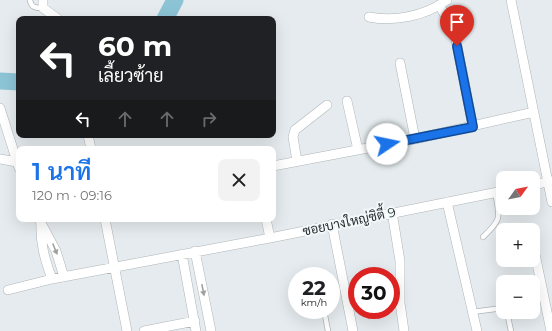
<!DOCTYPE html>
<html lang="th">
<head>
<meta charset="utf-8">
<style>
	body { margin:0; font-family:Montserrat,Sarabun,sans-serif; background:#f2f2f2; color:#202124; height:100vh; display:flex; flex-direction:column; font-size:15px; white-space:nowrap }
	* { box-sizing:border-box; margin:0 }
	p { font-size:13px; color:#757577 }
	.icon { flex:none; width:22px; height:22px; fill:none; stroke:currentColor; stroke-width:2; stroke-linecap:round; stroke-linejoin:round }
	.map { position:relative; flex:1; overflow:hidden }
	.sheet { position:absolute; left:16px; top:146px; width:260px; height:76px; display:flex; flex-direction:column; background:#fff; border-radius:8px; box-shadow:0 4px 16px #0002 }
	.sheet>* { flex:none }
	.top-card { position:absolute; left:16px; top:16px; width:260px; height:122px; border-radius:8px; box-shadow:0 4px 16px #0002; background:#202124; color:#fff; overflow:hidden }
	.needle { width:26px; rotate:57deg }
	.fabs { position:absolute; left:496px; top:171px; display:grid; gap:8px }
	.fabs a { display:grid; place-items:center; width:44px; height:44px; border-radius:8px; background:#fff; box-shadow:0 4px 16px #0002; font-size:20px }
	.speed { position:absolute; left:288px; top:267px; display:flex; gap:8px; font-size:20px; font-weight:700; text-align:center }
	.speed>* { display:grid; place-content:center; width:52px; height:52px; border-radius:50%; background:#fff; box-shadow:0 4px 16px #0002; line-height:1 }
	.speed small { font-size:10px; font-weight:400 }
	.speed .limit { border:6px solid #d22; background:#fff; color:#111 }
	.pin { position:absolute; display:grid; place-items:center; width:34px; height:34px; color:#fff; margin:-41px -17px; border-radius:50% 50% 50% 0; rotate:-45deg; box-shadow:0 0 4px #0007 }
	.pin .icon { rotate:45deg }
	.me { position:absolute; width:44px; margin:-22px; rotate:79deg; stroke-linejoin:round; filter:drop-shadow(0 0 3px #0008) }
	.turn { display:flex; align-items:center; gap:14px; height:84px; padding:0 16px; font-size:18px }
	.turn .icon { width:52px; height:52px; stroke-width:2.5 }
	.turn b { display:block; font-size:28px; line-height:34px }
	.lanes { display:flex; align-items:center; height:38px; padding:0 16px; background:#0003; justify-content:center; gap:20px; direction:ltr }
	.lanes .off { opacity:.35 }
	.round { display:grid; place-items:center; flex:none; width:42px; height:42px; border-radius:8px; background:#f2f2f2 }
	.summary { display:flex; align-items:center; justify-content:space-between; height:68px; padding:0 16px }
	h1 { font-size:24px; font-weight:600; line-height:30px; color:#1a73e8 }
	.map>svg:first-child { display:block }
</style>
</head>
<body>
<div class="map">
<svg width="552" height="331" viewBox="0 0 552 331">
	<rect width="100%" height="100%" fill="#e5ebee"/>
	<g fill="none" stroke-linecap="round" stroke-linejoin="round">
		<path stroke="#8cc4d6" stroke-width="17" d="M165,19L175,0
			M0,81L19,82"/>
		<defs>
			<path id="lane" d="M30,0C31,8 36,8 43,8
				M483,237C502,219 500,218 495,192
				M324,310L328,331
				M472,312L503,308
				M507,312L511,331"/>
			<path id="street" d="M43,0V8L58,19
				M511,0L552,202
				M439,5L454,30L473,127
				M369,17C395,22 425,16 447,0
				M400,63L415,139
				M347,101L358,150
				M0,108L19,168
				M88,135L91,149
				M0,159L17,162
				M297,161L293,137L295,130L327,105
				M273,166L415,139L534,112
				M533,185L552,181
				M447,202L477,331
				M392,212L400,261V303L404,331
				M39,219L56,251L64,277
				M105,219L127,331
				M266,219L270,238
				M41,223C40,243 45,260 52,279
				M332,224L353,331
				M195,251L211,331
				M182,254L196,331
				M535,254L551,331
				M8,290L52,279L270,238L503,191
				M144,331L195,321"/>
		</defs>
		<use href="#lane" stroke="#afb5b7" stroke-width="6"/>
		<use href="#street" stroke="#afb5b7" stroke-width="10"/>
		<use href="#lane" stroke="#fff" stroke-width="4.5"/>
		<use href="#street" stroke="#fff" stroke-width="9"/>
	</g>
	<defs><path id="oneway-solid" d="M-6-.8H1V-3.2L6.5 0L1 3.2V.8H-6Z"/></defs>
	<g fill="#9fa0a0">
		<use href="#oneway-solid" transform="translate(55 249) rotate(68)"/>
		<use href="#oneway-solid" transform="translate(203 290) rotate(79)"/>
	</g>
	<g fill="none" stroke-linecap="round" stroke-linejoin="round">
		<defs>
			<path id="route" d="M387,144L473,127L457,46"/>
		</defs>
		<use href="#route" stroke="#114b97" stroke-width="10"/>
		<use href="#route" stroke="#1a73e8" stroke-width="7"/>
	</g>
	<g text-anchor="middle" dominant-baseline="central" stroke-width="4" stroke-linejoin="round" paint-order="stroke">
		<g font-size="13" fill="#2a2c2d" stroke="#f2f9fb">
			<text transform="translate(349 221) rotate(-12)">ซอยบางใหญ่ซิตี้ 9</text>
		</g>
	</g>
</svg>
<div class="fabs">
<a><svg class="needle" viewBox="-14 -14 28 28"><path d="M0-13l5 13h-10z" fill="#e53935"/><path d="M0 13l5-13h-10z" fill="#757577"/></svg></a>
<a>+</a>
<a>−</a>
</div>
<div class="speed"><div>22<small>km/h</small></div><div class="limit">30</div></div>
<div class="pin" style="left:457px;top:46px;background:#d93025"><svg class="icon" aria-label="arrive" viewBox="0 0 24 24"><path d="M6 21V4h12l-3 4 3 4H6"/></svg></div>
<svg class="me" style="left:387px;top:144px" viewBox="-20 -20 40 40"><circle r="19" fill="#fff"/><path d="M0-13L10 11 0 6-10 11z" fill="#1a73e8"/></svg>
<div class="top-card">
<div class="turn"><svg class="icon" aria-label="left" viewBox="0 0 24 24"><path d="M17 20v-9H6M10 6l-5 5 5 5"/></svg><div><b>60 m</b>เลี้ยวซ้าย</div></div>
<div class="lanes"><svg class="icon" aria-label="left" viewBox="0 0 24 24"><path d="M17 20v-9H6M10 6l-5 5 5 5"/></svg><svg class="icon off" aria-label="ahead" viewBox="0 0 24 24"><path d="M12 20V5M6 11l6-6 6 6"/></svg><svg class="icon off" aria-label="ahead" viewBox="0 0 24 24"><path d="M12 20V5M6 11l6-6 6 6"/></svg><svg class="icon off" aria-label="right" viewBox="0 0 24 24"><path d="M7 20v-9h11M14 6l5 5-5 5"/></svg></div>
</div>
<section class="sheet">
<div class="summary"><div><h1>1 นาที</h1><p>120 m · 09:16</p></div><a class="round"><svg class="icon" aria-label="close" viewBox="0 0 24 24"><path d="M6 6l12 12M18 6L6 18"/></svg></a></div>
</section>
</div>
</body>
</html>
